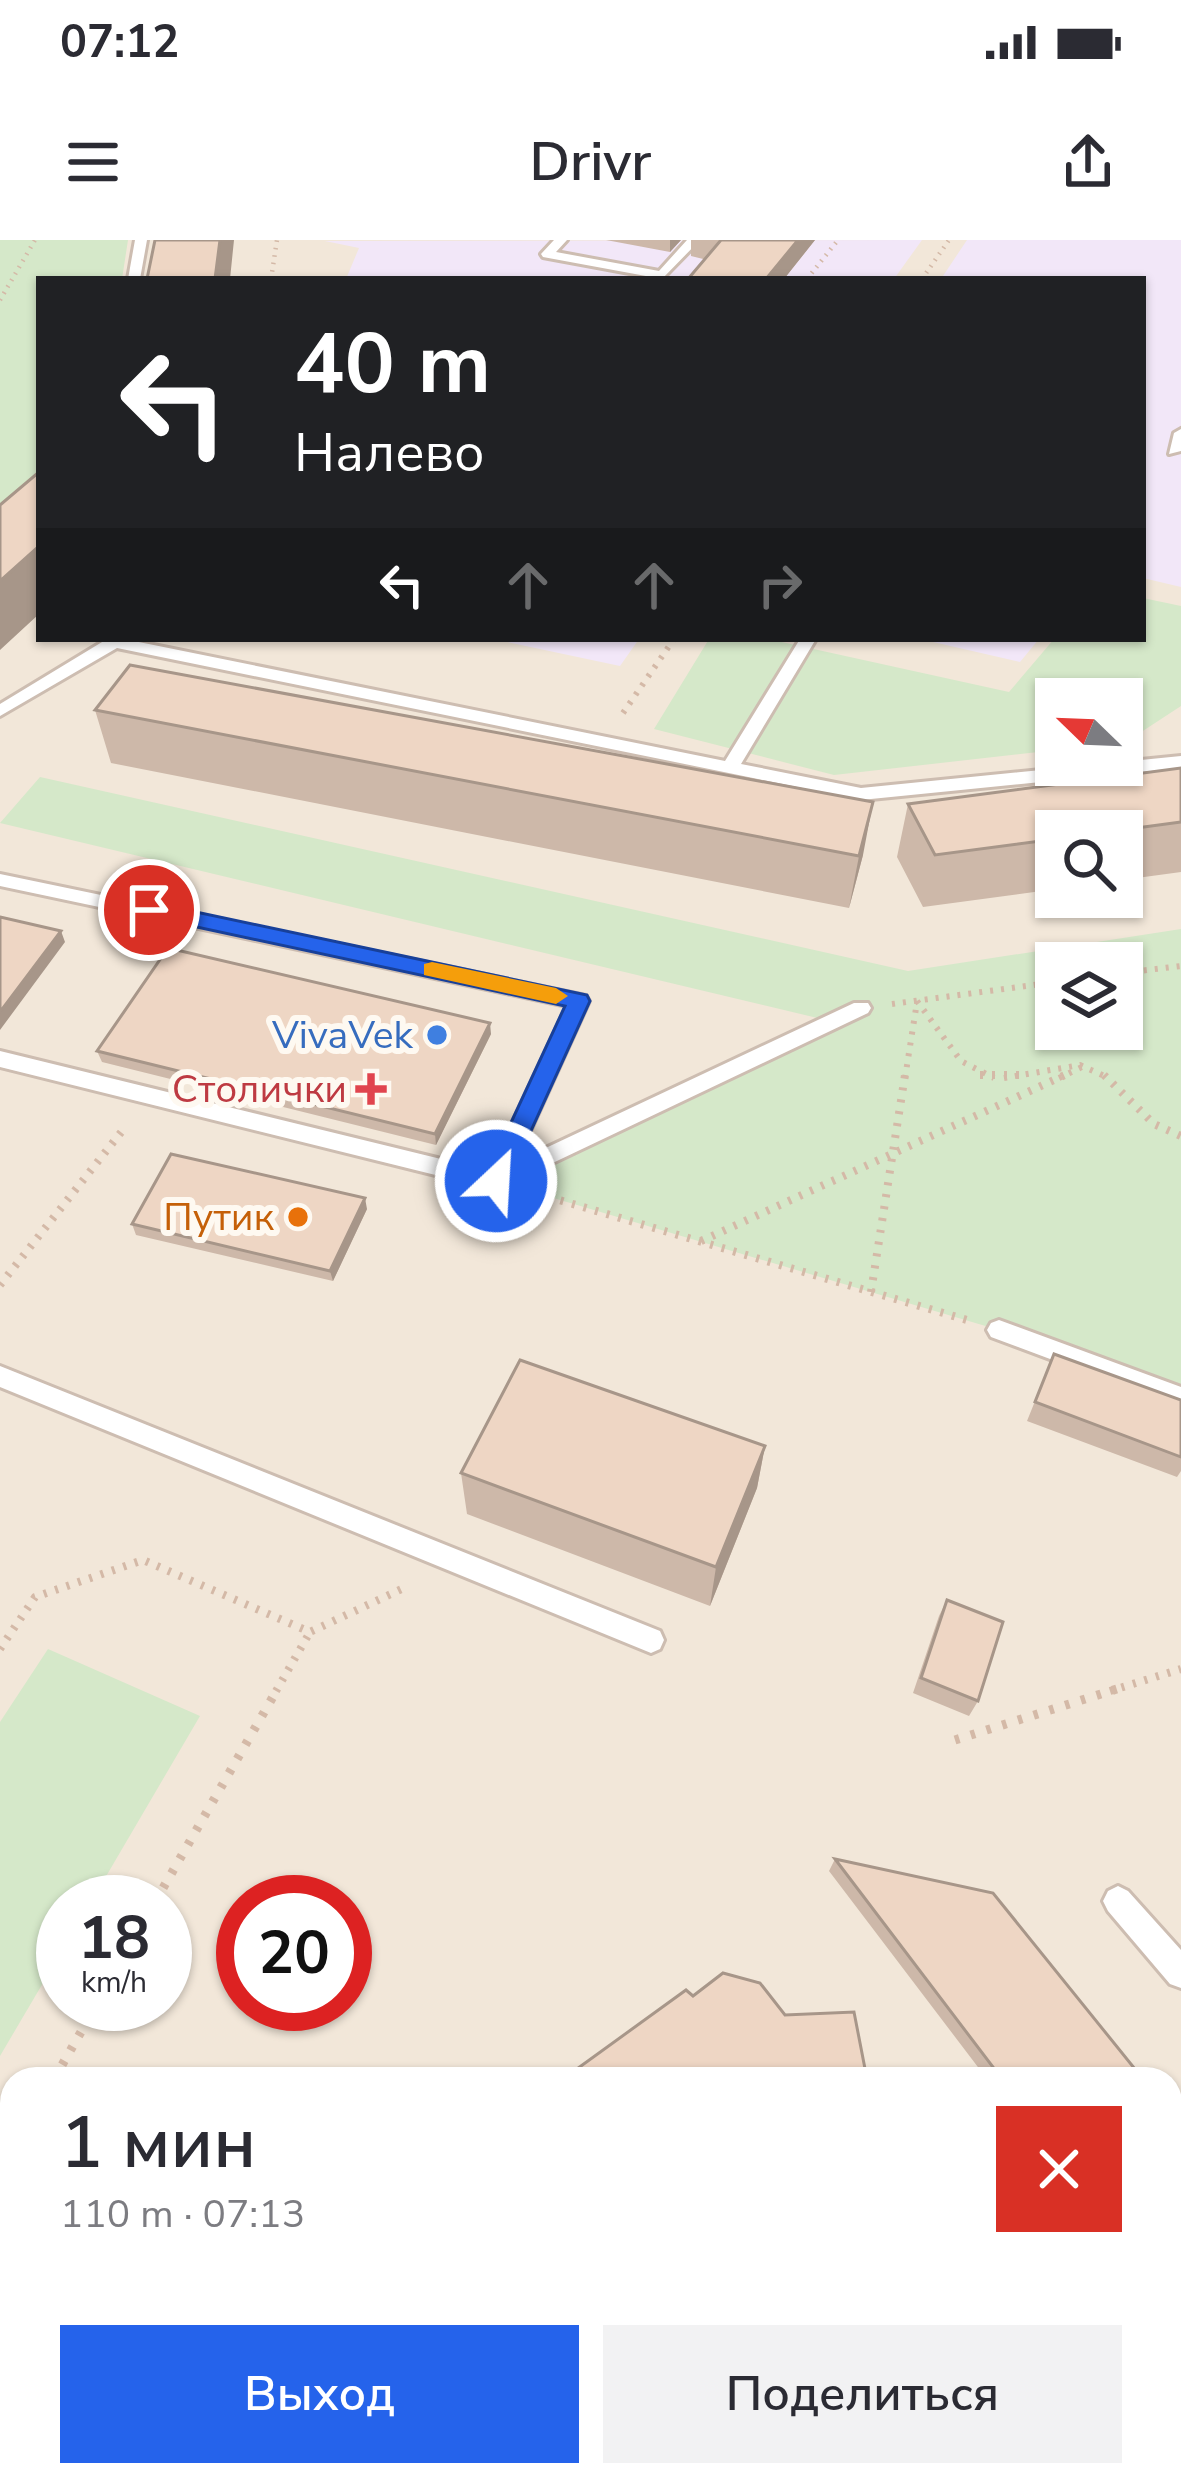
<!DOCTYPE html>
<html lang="ru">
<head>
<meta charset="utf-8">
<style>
	body { margin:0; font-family:"Nunito Sans",sans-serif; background:#f2f2f3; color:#2b2b33; height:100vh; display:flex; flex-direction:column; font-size:45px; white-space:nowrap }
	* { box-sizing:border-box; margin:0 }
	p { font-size:39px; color:#7c7c81 }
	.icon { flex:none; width:66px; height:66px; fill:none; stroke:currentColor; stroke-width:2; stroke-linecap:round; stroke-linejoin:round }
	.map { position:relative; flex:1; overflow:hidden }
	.drawer { position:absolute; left:0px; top:1827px; width:1182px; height:420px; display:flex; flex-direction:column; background:#fff; border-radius:36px 36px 0 0; box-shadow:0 3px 9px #0004 }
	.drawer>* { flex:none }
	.hud { position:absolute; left:36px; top:36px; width:1110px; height:366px; border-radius:0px; box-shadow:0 3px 9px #0004; background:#202124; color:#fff; overflow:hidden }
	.needle { width:78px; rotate:293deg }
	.tools { position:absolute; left:1035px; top:438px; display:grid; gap:24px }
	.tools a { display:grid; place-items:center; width:108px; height:108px; border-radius:0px; background:#fff; box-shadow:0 3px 9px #0004; font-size:60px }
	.speed { position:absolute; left:36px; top:1635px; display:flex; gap:24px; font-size:60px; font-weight:700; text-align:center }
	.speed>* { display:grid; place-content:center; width:156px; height:156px; border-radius:50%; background:#fff; box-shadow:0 3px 9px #0004; line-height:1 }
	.speed small { font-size:30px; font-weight:400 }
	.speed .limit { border:18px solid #d22; background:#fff; color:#111 }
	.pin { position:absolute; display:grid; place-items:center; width:102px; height:102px; color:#fff; margin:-51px; border:6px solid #fff; border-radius:50%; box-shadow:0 3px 12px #0007 }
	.me { position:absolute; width:132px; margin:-66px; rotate:25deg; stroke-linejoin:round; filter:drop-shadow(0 0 9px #0008) }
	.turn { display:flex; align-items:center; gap:42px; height:252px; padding:0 60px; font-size:54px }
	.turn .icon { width:156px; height:156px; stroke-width:2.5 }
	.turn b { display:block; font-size:84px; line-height:102px }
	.lanes { display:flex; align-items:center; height:114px; padding:0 60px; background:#0003; justify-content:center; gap:60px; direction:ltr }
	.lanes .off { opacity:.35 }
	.round { display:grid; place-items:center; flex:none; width:126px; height:126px; border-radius:0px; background:#f2f2f3 }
	.head { display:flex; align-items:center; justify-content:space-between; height:204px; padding:0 60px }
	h1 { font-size:72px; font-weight:600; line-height:90px }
	.button { display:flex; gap:24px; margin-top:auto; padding:24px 60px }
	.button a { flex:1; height:138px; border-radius:0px; background:#2563eb; color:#fff; font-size:48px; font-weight:600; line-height:138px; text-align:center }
	.button a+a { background:#f2f2f3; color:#2b2b33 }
	.status { display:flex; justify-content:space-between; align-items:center; height:84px; padding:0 60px; background:#fff; direction:ltr }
	.status svg { height:33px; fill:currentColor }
	header { display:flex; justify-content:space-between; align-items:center; height:156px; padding:0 60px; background:#fff; font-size:54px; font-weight:600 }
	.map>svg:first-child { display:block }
</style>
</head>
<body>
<div class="status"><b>07:12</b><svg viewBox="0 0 49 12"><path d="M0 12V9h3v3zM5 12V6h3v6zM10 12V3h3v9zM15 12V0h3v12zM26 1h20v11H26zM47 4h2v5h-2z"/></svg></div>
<header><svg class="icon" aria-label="menu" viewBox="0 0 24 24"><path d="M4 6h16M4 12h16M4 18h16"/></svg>Drivr<svg class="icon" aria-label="share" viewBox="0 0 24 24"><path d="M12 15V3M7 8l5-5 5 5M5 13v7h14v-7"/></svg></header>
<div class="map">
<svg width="1181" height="2247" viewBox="0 0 1181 2247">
	<rect width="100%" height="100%" fill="#fbf5ea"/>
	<path fill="#f2e7d9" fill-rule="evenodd" d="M0,0H1181V2247H0ZM39,39H1143V399H39ZM1056,459H1122V525H1056ZM1056,591H1122V657H1056ZM1056,723H1122V789H1056ZM63,1662H165V1764H63ZM243,1662H345V1764H243ZM12,1839H1170V2235H12Z"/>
	<path fill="#f2e7f8" d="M922,0L894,39H346L359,8L325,1Z
		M967,0H1181V347L1143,338V39H941Z
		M493,399H639L620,426Z
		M920,399H1039L1020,422Z"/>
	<path fill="#d5e8c9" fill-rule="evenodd" d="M0,0H128L122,39H39V251L0,284Z
		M1143,358L1181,366V466L1126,502L1122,459H1056V510L834,535L654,489L709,399H768L1009,452L1054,399H1143Z
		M40,537L908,731L1181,689V1158L999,1090L496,941L830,781L0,583ZM1056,723H1122V789H1056Z
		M48,1409L200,1476L91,1662H63V1709L0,1816V1482Z"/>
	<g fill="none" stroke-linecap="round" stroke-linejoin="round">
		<defs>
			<path id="service" d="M135,0H147L140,39H128Z
				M554,0H567L556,12L659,31L687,0H700L662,39L543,17L541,14Z
				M1181,189V211L1169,214L1174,193Z
				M107,399H124L725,521L800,399H816L741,524L861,548L1181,516V528L861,560L117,408L0,476V464Z
				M0,634L586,756L589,761L516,922L854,763H868L871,768L868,773L496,950L0,827V811L490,931L567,766L0,646Z
				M999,1080L1181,1147V1168L991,1097L987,1090L991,1083Z
				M0,1126L660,1391L664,1400L660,1409L651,1413L0,1147Z
				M1118,1646L1128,1651L1181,1710V1748L1170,1744L1108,1671L1103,1661L1108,1651Z
				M25,2235H69L64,2247H20Z"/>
		</defs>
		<use href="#service" stroke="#cdbdb1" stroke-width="6"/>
		<path stroke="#d4b9a7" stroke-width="4.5" stroke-dasharray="1.5 6" stroke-linecap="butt" d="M271,39L277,0
			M807,39L838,0
			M922,39L949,0
			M0,60L35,0"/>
		<path stroke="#d4b9a7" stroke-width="6" stroke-dasharray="3 8" stroke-linecap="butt" d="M623,473L674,399
			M1122,733L1181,726
			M917,761L961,821L994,838
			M892,764L1056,742
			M905,838L917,762
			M1004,838L1080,825L1109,838
			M1059,838L1086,825"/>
		<path stroke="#d4b9a7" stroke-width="8" stroke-dasharray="3 9" stroke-linecap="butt" d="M980,835H1022
			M1104,835L1154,884L1181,896
			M549,957L967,1080
			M701,1001L1065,835
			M0,1045L126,886
			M871,1052L905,835
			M0,1409L35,1357L143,1320L310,1392L408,1346
			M276,1451L310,1392
			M1110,1451L1181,1429"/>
		<path stroke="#d4b9a7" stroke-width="9" stroke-dasharray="4.5 12" stroke-linecap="butt" d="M955,1500L1120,1448
			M155,1662L278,1448
			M54,1839L97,1764
			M0,1933L12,1912
			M0,2107L12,2114"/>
		<use href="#service" fill="#fff" fill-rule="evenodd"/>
	</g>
	<path fill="#cdb8a9" d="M606,0H681L670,12Z
		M691,0H815L784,39L691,16Z
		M95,470L863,615L849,668L111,523Z
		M1181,528V632L1122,640V591H1056V649L923,667L897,617L908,564Z
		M491,794L436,905L102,822L97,811Z
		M367,969L333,1041L136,995L132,984Z
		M1054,1114L1181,1160V1231L1177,1237L1027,1181Z
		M765,1206L757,1248L710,1366L467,1274L461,1233Z
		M947,1360L978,1461L969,1476L913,1453L939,1376Z
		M835,1619L1143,1839H987L829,1631Z
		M1170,1872L1181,1885V2095L1170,2081Z"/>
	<path fill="#a79689" d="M220,0H234L230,39H215Z
		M670,0H681L670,12Z
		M798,0H815L784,39H766Z
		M39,306V374L0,410V341Z
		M873,562L863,615L849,668L859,616Z
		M61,691L65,702L0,790V772Z
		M490,783L491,794L436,905L435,894Z
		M365,958L367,969L333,1041L330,1031Z
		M765,1206L757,1248L710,1366L716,1327Z"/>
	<path fill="#eed6c4" stroke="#a79689" stroke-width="3" d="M155,0H220L215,39H147Z
		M721,0H798L766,39H688Z
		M39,232V306L0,341V265Z
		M130,425L873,562L859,616L95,470Z
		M1181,528V582L1114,591H1056V599L935,615L908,564Z
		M0,677L61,691L0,772Z
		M168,708L490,783L435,894L97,811Z
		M171,914L365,958L330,1031L132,984Z
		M1054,1114L1181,1160V1217L1035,1162Z
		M520,1120L765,1206L716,1327L461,1233Z
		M947,1360L1003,1382L978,1461L921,1438Z
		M835,1619L993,1653L1143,1839H1002Z
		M723,1733L760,1743L785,1775L854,1772L867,1839H563L686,1750L693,1756Z
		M1170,1872L1181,1885V2074L1170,2059Z
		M227,2235H1151L1154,2247H213Z"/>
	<path fill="#2563eb" stroke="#184099" stroke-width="3" d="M149,662L587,755L590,761L505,948H487L484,941L565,766L141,675V665Z"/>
	<path fill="#f59e0b" d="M432,722L556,748L568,756L556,764L424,735V724Z"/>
	<circle fill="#3f7fe0" stroke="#fef9f1" stroke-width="4.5" cx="437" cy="795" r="12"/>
	<path fill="#e0444e" stroke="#fef9f1" stroke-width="4.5" d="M365 831h12v12h12v12h-12v12h-12v-12h-12v-12h12z"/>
	<circle fill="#e8710a" stroke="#fef9f1" stroke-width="4.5" cx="298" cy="977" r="12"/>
	<g text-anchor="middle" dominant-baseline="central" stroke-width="12" stroke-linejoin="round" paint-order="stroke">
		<g font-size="39" fill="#366cbe" stroke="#fef9f1" text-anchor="end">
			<text x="413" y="795">VivaVek</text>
		</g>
		<g font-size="39" fill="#be3a42" stroke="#fef9f1" text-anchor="end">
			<text x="347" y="849">Столички</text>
		</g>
		<g font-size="39" fill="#c56008" stroke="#fef9f1" text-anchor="end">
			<text x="274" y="977">Путик</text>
		</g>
	</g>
</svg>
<div class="tools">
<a><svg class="needle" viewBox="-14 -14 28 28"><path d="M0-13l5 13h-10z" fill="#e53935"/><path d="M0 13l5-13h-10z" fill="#7c7c81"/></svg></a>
<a><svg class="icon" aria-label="search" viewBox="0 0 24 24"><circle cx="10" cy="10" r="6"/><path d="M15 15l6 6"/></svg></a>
<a><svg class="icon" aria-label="layers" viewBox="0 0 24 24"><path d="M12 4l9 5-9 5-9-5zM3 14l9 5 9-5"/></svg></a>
</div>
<div class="speed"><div>18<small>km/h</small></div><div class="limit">20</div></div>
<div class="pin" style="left:149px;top:670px;background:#d93025"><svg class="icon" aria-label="arrive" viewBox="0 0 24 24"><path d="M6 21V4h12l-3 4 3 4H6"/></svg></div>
<svg class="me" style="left:496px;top:941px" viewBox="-20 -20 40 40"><circle r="17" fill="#2563eb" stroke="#fff" stroke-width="3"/><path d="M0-11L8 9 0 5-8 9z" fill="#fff"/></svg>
<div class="hud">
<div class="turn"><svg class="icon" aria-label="left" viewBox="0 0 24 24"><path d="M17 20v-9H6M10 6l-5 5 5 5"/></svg><div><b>40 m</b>Налево</div></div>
<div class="lanes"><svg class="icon" aria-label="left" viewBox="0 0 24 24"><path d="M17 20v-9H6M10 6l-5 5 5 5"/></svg><svg class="icon off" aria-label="ahead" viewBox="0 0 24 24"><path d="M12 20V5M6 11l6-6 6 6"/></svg><svg class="icon off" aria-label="ahead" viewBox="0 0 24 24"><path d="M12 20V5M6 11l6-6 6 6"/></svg><svg class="icon off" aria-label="right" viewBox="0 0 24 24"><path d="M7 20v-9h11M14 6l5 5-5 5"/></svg></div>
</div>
<section class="drawer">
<div class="head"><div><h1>1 мин</h1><p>110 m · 07:13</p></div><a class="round" style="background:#d93025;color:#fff"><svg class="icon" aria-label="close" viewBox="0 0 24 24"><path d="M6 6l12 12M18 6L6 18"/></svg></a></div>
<div class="button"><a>Выход</a><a>Поделиться</a></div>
</section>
</div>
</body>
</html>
